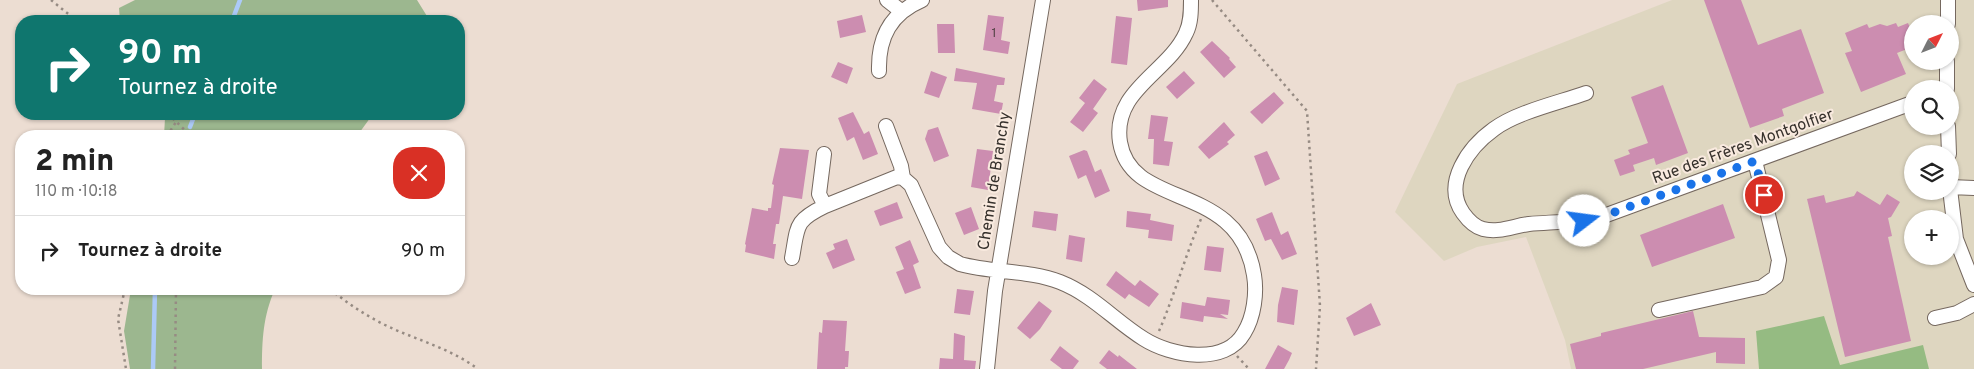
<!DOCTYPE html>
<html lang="fr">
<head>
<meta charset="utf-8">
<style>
	body { margin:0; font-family:Overpass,sans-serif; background:#f6f6f6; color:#222; height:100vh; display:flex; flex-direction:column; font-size:19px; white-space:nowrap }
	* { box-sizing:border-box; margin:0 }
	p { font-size:16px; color:#767676 }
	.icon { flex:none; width:28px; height:28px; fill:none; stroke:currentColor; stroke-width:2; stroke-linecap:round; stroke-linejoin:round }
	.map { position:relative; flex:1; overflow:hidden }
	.drawer { position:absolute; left:15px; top:130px; width:450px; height:165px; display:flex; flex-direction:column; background:#fff; border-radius:20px; box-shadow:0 1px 4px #0004 }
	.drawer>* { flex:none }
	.top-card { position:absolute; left:15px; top:15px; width:450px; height:105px; border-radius:20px; box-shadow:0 1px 4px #0004; background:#0f766e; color:#fff; overflow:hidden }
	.needle { width:32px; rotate:48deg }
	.tools { position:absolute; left:1904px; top:15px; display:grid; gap:10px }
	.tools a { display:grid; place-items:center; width:55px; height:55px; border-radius:50%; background:#fff; box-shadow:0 1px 4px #0004; font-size:25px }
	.pin { position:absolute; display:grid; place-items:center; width:42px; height:42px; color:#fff; margin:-21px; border:2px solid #fff; border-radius:50%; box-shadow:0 1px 5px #0007 }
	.me { position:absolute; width:55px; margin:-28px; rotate:75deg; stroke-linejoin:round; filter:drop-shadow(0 0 4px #0008) }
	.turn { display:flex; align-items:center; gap:18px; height:105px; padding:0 20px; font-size:22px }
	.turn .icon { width:65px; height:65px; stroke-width:2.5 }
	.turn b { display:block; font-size:35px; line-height:42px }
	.round { display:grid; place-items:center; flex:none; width:52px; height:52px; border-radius:20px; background:#f6f6f6 }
	.summary { display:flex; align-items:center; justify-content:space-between; height:85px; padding:0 20px }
	h1 { font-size:30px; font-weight:800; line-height:38px }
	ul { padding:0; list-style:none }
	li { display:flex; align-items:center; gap:15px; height:70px; padding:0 20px; border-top:1px solid #e0e0e0 }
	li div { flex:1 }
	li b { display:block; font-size:19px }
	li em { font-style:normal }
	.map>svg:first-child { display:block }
</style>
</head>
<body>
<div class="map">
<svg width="1974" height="369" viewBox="0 0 1974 369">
	<rect width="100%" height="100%" fill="#ecddd2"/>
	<path fill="#ded6c0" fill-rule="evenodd" d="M1672,0H1974V369H1571L1565,340L1526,237L1477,247L1444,261L1395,212L1457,84ZM1912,24H1950V61H1912ZM1912,89H1950V126H1912ZM1912,154H1950V191H1912ZM1912,219H1950V256H1912Z"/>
	<path fill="#9cb78f" d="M135,0H417L430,21H120L119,8Z
		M160,114H373L357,136H164L165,118Z
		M131,289H275C263,316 262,340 262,369H130L124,331Z"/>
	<path fill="#95bb82" d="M1824,316L1840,365L1923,345L1929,369H1759L1756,331Z"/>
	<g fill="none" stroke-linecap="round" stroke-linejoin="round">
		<path stroke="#accaf7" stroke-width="4.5" d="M232,21L240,0
			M190,127L195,114
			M153,369L155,289"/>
	</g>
	<path fill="#cc8db0" d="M1137,0H1168V7L1138,11Z
		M1704,0H1741L1758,45L1801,29L1824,93L1782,109L1784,116L1750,128Z
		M862,15L866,32L840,38L837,21Z
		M988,15L1004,17L1001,40L1010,42L1008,54L983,50Z
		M1116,16L1132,18L1127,65L1111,63Z
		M1896,23L1898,27L1908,23L1912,33V47L1897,53L1906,74L1861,92L1845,53L1852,51L1845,33L1867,24L1869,28L1880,24L1887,26Z
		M937,24H954L955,53H938Z
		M1212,41L1230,58L1229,59L1236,67L1224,78L1200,52Z
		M838,62L853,68L847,84L831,77Z
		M956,68L1005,78L1004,85H997L994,101L1003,103L1001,114L972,109L977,83L954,81Z
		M931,71L947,77L939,98L924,93Z
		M1184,71L1195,83L1177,99L1166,87Z
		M1094,79L1107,89L1093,109L1098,113L1083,132L1070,122L1085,103L1079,98Z
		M1663,85L1688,153L1656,165L1654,158L1633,165L1635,171L1620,176L1614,160L1630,154L1628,150L1648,143L1631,97Z
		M1274,92L1284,103L1262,124L1250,112Z
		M853,112L864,134L869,131L878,154L863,160L854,137L847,141L838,118Z
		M1151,115L1168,117L1164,141L1173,142L1169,166L1153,164L1154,139H1148Z
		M1224,122L1235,135L1227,142L1229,144L1209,159L1198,147Z
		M938,127L949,156L934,162L925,139L928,130Z
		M780,148L809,150L802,199L783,196L779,224H776L773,244H776L774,259L745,252L746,245L745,244L752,208L768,211V208H771L774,185L772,184Z
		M977,149L993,151L988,190L971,187Z
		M1084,150L1087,151L1095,172L1101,169L1110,191L1095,198L1086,175L1078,179L1069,156Z
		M1267,151L1280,179L1265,186L1254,156Z
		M1857,191L1880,205L1887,194L1900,202L1891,217L1888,218L1892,236L1888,237L1911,341L1845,357L1807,199L1824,195L1826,203L1854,196Z
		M897,202L903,218L880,226L874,211Z
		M1723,204L1735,238L1652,267L1640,235Z
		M971,207L979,229L964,235L955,213Z
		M1034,211L1058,214L1056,231L1032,227Z
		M1127,211L1151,214L1150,220L1174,225L1172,241L1148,238L1149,230L1126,227Z
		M1272,212L1281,235L1288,231L1297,254L1282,260L1271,239L1265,241L1256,219Z
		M1069,235L1085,238L1082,262L1066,259Z
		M847,239L855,260L833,269L826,253L835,249L833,244Z
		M910,240L919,262L913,265L921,288L905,294L896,272L904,269L895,247Z
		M1207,246L1224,248L1221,272L1204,270Z
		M1116,271L1135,286L1140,280L1159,294L1149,307L1129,294L1125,299L1106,285Z
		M1282,287L1298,290L1294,325L1277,322L1278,305Z
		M957,289L974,291L970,315L954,313Z
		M1207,297L1230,300L1228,315L1220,314L1228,319L1204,316L1203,322L1180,318L1182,302L1205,306Z
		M1039,301L1052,311L1040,329L1030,339L1017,328Z
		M1371,303L1381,325L1354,336L1346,318Z
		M1693,311L1699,337L1745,338V364L1716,363V352L1643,369H1576L1570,344L1601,336V333Z
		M823,320L847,321L845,351H849L848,367H845V369H817L819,332L822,333Z
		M954,333L965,336L964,360L976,361L975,369H939L940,358L953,359Z
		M1278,345L1292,353L1289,360L1284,369H1265Z
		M1060,346L1079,361L1073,369H1062L1050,360Z
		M1109,350L1118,357L1119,355L1137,369H1107L1099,363Z"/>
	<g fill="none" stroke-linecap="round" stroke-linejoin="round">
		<defs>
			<path id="minor" d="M887,0L901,11
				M1948,24V0
				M879,71C878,37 891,13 922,0
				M1947,89V61
				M1586,93C1558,103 1517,112 1494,129C1469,147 1442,183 1463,213C1468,220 1475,227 1483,229C1499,233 1513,226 1529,224C1553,222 1577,222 1601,217L1912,103
				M886,126L901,166L903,178
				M1948,126L1949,154
				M1950,187L1974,188
				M1950,189L1956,239L1974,285
				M825,206L897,177L903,178L911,185L939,247L948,257L960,264C992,273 1029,270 1060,282C1093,295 1115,321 1144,339C1171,356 1225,366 1244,333C1254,317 1257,293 1254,275C1239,180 1131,211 1120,142C1112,90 1168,73 1186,33C1191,23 1191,11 1191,0
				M792,258C798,226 794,221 825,206L819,194L824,154
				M1659,310L1762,287L1776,277L1779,260L1755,161
				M1935,318L1957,313L1974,304
				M987,369L995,291L1043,0"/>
		</defs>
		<use href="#minor" stroke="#75685f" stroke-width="16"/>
		<path stroke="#968b83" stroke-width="2.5" stroke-dasharray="2.5 4" stroke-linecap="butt" d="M51,0L77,21
			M1212,0L1307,111L1320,306L1316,369
			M168,114L191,136
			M167,136L176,122
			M125,289L118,319L126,369
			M330,289C347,303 365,315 385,325C416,340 450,348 478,369
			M1159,331C1175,294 1185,256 1201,219
			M1237,356L1249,369
			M175,369L176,289"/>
		<use href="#minor" stroke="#fff" stroke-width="14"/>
	</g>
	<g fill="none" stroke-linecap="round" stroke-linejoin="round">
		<path stroke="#1a73e8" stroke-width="9" stroke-dasharray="0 16.2" d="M1584,221L1601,217L1755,161L1764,195"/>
	</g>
	<g text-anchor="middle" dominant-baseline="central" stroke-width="4" stroke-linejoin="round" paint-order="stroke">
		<g font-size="14" fill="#5c484d">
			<text x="994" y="33">1</text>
		</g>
		<g font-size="16" fill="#36312c" stroke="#f9eadf">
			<text transform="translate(1743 147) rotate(-20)">Rue des Frères Montgolfier</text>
			<text transform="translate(995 181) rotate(-81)">Chemin de Branchy</text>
		</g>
	</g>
</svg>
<div class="tools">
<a><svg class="needle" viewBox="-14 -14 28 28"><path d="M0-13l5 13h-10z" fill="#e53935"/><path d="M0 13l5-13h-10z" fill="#767676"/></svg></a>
<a><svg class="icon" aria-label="search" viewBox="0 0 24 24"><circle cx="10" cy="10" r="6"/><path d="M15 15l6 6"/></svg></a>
<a><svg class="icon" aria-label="layers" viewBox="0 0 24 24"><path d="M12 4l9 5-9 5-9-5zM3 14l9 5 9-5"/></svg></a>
<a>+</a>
</div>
<div class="pin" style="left:1764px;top:195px;background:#d93025"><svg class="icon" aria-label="arrive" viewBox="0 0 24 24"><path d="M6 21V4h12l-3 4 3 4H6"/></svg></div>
<svg class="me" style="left:1584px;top:221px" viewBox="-20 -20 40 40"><circle r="19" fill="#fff"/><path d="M0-13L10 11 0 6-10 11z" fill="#1a73e8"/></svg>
<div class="top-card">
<div class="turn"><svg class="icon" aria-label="right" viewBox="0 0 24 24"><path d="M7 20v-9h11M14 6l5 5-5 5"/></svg><div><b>90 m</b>Tournez à droite</div></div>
</div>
<section class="drawer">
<div class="summary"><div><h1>2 min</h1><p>110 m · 10:18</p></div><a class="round" style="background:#d93025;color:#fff"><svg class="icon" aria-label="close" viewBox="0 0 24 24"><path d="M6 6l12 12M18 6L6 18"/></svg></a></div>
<ul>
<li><svg class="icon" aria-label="right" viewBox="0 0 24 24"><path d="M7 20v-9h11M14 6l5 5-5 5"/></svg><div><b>Tournez à droite</b></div><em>90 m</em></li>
</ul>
</section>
</div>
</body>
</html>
